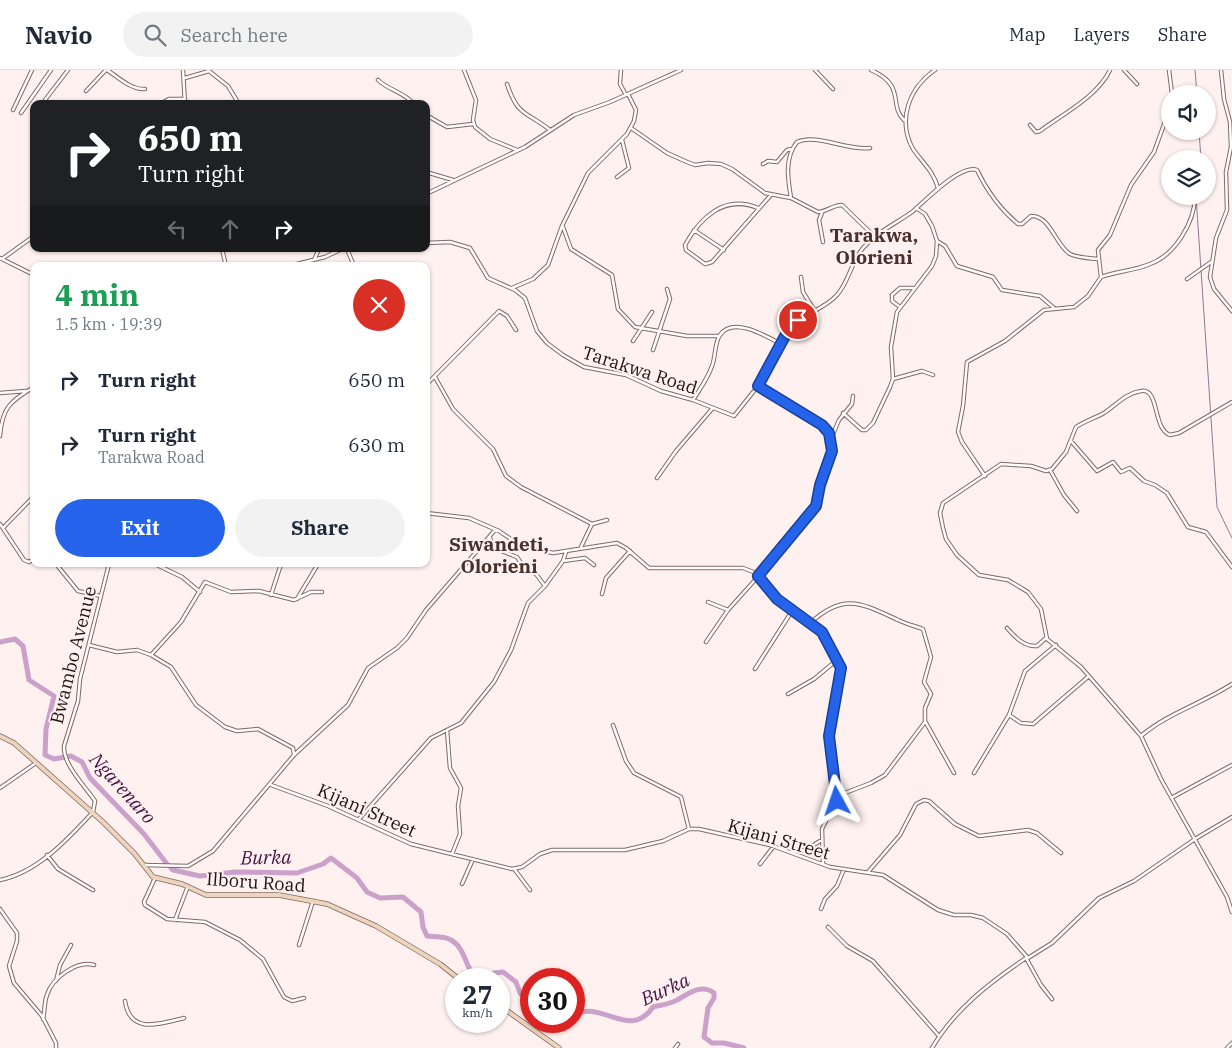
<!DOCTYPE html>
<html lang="en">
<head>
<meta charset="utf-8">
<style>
	body { margin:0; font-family:"IBM Plex Serif",serif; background:#f2f2f3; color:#1f2937; height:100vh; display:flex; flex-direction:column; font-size:19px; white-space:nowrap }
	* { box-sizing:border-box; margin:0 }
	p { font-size:16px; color:#747a83 }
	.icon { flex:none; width:28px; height:28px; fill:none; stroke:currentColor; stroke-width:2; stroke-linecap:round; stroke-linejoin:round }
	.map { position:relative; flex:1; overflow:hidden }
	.drawer { position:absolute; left:30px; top:192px; width:400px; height:305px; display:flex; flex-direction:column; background:#fff; border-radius:10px; box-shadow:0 1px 4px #0004 }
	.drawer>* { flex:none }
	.top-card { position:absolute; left:30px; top:30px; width:400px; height:152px; border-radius:10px; box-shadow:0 1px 4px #0004; background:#202124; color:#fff; overflow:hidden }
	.tools { position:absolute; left:1161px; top:15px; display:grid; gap:10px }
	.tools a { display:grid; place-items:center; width:55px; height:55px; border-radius:50%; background:#fff; box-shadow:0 1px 4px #0004; font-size:25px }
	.speed { position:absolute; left:445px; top:898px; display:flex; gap:10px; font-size:25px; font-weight:700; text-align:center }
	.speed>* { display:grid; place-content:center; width:65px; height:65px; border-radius:50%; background:#fff; box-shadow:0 1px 4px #0004; line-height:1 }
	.speed small { font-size:12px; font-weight:400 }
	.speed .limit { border:8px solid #d22; background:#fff; color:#111 }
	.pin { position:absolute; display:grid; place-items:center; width:42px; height:42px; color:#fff; margin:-21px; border:2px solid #fff; border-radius:50%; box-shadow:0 1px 5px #0007 }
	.me { position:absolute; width:55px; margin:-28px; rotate:355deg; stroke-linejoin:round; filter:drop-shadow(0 0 4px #0008) }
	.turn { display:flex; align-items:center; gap:18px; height:105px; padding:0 25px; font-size:22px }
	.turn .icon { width:65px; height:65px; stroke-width:2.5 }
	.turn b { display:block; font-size:35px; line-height:42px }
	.lanes { display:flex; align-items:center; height:48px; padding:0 25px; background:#0003; justify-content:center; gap:25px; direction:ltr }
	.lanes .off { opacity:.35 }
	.round { display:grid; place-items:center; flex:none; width:52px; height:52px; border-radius:26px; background:#f2f2f3 }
	.headline { display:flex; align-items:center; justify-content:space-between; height:85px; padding:0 25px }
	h1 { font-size:30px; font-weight:700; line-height:38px; color:#1e9e55 }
	.primary-button { display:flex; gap:10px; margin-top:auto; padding:10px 25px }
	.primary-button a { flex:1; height:58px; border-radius:30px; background:#2563eb; color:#fff; font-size:20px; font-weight:700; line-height:58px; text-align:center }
	.primary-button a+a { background:#f2f2f3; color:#1f2937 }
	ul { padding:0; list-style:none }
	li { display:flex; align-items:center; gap:15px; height:65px; padding:0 25px }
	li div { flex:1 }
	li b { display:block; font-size:19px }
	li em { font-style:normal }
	header { display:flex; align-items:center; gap:30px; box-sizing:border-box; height:70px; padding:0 25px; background:#fff; border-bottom:1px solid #e0e1e3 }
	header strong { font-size:24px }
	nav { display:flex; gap:28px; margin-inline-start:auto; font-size:18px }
	.search { width:350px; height:45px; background:#f2f2f3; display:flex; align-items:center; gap:12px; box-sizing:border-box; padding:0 18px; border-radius:28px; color:#747a83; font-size:19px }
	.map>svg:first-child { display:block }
</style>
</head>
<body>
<header>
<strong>Navio</strong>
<div class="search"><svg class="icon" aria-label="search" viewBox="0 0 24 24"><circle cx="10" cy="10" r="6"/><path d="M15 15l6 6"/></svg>Search here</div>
<nav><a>Map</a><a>Layers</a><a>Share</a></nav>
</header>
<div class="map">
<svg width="1232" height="978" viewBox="0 0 1232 978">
	<rect width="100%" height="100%" fill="#fef1ef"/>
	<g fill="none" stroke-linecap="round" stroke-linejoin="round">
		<path stroke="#977694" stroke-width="1" d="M1195,0L1197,24
			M1199,61L1201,89
			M1196,126L1217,437L1232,468"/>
		<path stroke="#cba0cb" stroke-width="5" d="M0,572L15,569L23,576L29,610L54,626L46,659L45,685L54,689L71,686L82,692L90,708L144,764L167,794
			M171,798L173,800L200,806L235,802L297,803L323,794L331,788L357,808L367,822L380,828L403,827L421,842L423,857L427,866C434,867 445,866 451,870C467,879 464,900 479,909
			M488,909L494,903L503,902L516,912L520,923L526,929L531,927
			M574,945C601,929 630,971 653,937C661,935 671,934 677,930C688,924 701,913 714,923V928L708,938L704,967L712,973H724L744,978"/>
		<defs>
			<path id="street" d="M107,0C118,7 131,20 145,19
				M183,0L185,34
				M464,0L476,30L473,50L475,57L490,69L517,80
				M621,0L620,14L626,25
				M815,0L833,19
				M871,0C907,16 888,35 904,50
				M935,0C909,18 897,50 913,79C922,92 934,102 938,118
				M1124,0L1137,14
				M1169,0L1172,24
				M1221,0L1224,29L1230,52L1231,77L1226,102L1227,140L1216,168L1210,207L1214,219L1232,241
				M185,8L209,1L228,16L239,34
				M378,10C388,20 404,22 414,34
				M507,14C518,47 526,41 550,60
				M86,21L106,0
				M45,30L68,0
				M160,34L169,29H185
				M13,40L32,0
				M21,43L51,0
				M426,45L447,57L473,54
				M1030,55L1036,62L1040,61C1063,44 1098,26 1110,0
				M631,58L667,83L687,92L695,95L708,93L721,94L732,99L765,123L791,128L818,142C827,142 832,135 842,135L874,166
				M763,94L768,91L777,92L787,80L792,79
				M426,102L453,110
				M617,107L629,98L622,70
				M426,124L525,77L574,45L610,32L681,0
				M791,128C788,110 784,88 797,72C817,63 846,81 870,78
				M758,138C724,124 700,148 685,175L686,180L705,194L712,192L771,125
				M822,143L819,150L823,172
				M563,157L571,179L612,205L618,239L635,257L687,266H719
				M694,160L724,180
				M937,171L945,176L957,196L993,207L1002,220L1040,226L1054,238
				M426,173L450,172L470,178L488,208L515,220L525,228L537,261L547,273L563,285L584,297L626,305L661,321L693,330L734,346L758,316L790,257C804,244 826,238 837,225C849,212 851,192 863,178C877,162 895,154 912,142C924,132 961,93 977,100C987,121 1000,139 1018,154H1022L1031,146C1050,145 1056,176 1070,184C1078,188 1089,188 1098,189
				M222,179L226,196
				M347,179L354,196
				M0,188L34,205
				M2,189L34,166
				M314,190L319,179
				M289,196L325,187L342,179
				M801,207L803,222L814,240
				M1101,207C1117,201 1134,201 1150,194C1175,185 1195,152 1195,126
				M1187,209L1211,192
				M512,218L533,209L548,195L562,156L588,103L627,64L634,51L636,40L628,24
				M900,237L892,231V225L900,218H913
				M633,271L652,242
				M653,280L670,229L667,219
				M435,307L453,339L493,379L506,406L521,417L592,454
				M893,309L922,301L933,305
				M426,315L499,241L507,246L516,260
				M0,323L26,321
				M693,330C700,319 708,308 712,296C716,286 714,274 720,265C733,246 766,266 781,274
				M1232,332L1179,363L1170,365C1152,358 1160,318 1141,321C1126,323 1116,335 1104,343C1095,348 1085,351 1076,357L1066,382L1052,399L1046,401L1031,396L1001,394L943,433L940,443L943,458L946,469L957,485L979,505L1008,510L1028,522L1041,539L1047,569L1081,597L1141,666L1161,709L1227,827L1232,842
				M843,343L862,360H866L873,353L890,317L893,309L891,277L897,242L932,196L936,186L937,171L932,156L925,144L916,138
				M0,366C2,338 10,331 34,317
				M831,369L839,350L852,334L853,326
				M1071,371L1097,401L1113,392L1121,402L1130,398L1144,411L1155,415L1167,423L1188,457L1206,462L1232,497
				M1050,400L1064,425L1077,441
				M985,406L962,372L958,362L963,336L967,292L1005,271L1044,240L1074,237L1088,226L1101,207L1098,180L1110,165L1131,115L1154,82L1170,38
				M657,408L676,381L712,339
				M426,443L469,448L499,461L521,476L553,483L617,473L626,478L649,498H743L756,503L777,529L822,562L841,598L829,666L837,728L822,759L823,794
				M0,454L24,490L29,492L34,489
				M3,458L34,426
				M490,468L494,478L517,487L525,499L536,504L545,516
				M581,477L592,454L607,450
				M563,491L585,488L594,495
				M56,494L78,521L101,526
				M155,494L182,507L200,522
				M602,524L606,508L630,481
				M271,525L281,494
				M297,529L318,494
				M708,532L728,540
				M810,553C844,522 861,533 898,550C906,554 915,556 923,559L931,587L924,612L931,624L925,638V651L954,703
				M1007,558C1015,567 1024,577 1037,576L1046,568
				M706,572L728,540L764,500L797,457L815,439L832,381L829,363L822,355L758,316
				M89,575L117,582L137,580L151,585L171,597L196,635L225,657L237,661L258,659L293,678L294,685
				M151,585L181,552L205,512L231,522L259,521L294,530L311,522H322
				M755,599L792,541
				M788,624L814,609L837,590
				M1009,645L1021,653L1033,654L1089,606
				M613,655L626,691L634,703L681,727L689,759
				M447,660L450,698L461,718L458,736L460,764L452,784
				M1141,666C1168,643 1203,633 1232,614
				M974,703L1009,645L1025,601L1056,575
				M271,715L328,736L411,774L512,799L522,797L540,784L552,780H625L663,771L689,759H699L770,775L830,797L883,805L938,840L954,845H971L983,848L1007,864L1028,888L1052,873L1099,828L1134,811L1195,769L1232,747
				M0,718L36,693
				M837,726L871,713L885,705L925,652
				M1173,727L1232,695
				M359,749L431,668L461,653L494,612L511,580L528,533L545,516L563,491L566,482
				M791,782L806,780L820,771
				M47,785L58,799L93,820
				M760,794L774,776
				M144,795L188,796L213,781L294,685L348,635L368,598L397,578L407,568L426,540L495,460
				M515,800L530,820
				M868,802L900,765L916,734L924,730L929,731L955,754L979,766L1028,760L1037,763L1061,783
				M155,808L144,832L145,835L167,849L205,852L240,870L263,889L284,927L292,931L304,928
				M0,810C37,803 68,769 93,742L95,731C85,716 63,695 64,676L78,631L80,609L109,494
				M462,814L473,789
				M0,839L17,863V871L9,896L14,913L42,946L56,973V978
				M821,839L825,829L837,816L844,799
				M175,850L188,816
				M828,857L847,876L873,891L939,966
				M299,875L313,831
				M56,911L60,895L71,875
				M125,931C130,965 160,954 184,948
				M43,949C45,941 44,932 47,925C52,908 77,890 94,895
				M675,978L678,974
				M932,978C955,939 989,913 1026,888L1041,915L1052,929
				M1227,978L1232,973"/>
			<path id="secondary" d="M0,666L14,673L103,752L134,783L153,807L182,814L206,825H279L327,834L376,856L440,894L459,909
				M499,935L559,978"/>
		</defs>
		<use href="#street" stroke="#846864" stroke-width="4.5"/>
		<use href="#secondary" stroke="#846864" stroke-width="5.5"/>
		<use href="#street" stroke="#fff" stroke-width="2.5"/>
		<use href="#secondary" stroke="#edd4bc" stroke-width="4"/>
	</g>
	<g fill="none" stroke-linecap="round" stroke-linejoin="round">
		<defs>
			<path id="route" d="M798,250L785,266L758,316L822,355L829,363L832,381L820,415L816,436L758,506L777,529L822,562L841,598L829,666L837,731"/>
		</defs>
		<use href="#route" stroke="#184099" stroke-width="12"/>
		<use href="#route" stroke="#2563eb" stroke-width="9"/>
	</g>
	<g text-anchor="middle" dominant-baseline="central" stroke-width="4" stroke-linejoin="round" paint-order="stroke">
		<g font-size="18" fill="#1f1412" stroke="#fef1ef">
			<text transform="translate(640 300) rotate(18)">Tarakwa Road</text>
			<text transform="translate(73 585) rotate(-76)">Bwambo Avenue</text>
			<text transform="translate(367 740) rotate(24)">Kijani Street</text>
			<text transform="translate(779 769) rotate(16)">Kijani Street</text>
			<text transform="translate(256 812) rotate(4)">Ilboru Road</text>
		</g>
		<g font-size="19" font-weight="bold" fill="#48302d" stroke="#fef1ef">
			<text x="874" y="165">Tarakwa,<tspan x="874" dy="22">Olorieni</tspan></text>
			<text x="499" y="474">Siwandeti,<tspan x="499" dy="22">Olorieni</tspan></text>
		</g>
		<g font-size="19" font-style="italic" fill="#461248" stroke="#fef1ef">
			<text transform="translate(123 718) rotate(48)">Ngarenaro</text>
			<text transform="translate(266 787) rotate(-1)">Burka</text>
			<text transform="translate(665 919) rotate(-25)">Burka</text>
		</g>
	</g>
</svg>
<div class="tools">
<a><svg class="icon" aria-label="sound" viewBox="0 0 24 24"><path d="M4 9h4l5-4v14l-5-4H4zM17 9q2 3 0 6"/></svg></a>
<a><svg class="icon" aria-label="layers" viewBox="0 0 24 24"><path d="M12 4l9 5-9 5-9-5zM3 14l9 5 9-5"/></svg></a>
</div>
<div class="speed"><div>27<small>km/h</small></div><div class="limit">30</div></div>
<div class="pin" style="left:798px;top:250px;background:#d93025"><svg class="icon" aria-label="arrive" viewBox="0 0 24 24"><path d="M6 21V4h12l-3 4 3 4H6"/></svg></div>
<svg class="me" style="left:837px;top:731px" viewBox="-20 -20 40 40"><path d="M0-17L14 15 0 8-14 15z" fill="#2563eb" stroke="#fff" stroke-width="4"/></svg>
<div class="top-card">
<div class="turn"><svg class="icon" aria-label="right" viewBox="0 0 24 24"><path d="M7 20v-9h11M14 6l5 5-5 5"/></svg><div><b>650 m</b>Turn right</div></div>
<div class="lanes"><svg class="icon off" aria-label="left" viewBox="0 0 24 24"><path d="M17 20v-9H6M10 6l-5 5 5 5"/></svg><svg class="icon off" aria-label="ahead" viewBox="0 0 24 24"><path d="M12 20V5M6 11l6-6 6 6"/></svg><svg class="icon" aria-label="right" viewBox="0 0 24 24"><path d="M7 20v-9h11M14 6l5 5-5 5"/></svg></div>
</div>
<section class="drawer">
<div class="headline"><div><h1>4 min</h1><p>1.5 km · 19:39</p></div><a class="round" style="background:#d93025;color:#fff"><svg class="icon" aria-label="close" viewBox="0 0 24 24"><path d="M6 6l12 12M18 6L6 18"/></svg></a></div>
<ul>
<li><svg class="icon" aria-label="right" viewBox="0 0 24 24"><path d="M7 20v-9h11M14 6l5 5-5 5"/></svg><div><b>Turn right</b></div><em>650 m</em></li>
<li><svg class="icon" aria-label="right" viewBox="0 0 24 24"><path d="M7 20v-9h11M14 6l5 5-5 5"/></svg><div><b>Turn right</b><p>Tarakwa Road</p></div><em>630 m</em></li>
</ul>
<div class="primary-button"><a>Exit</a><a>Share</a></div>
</section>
</div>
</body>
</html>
